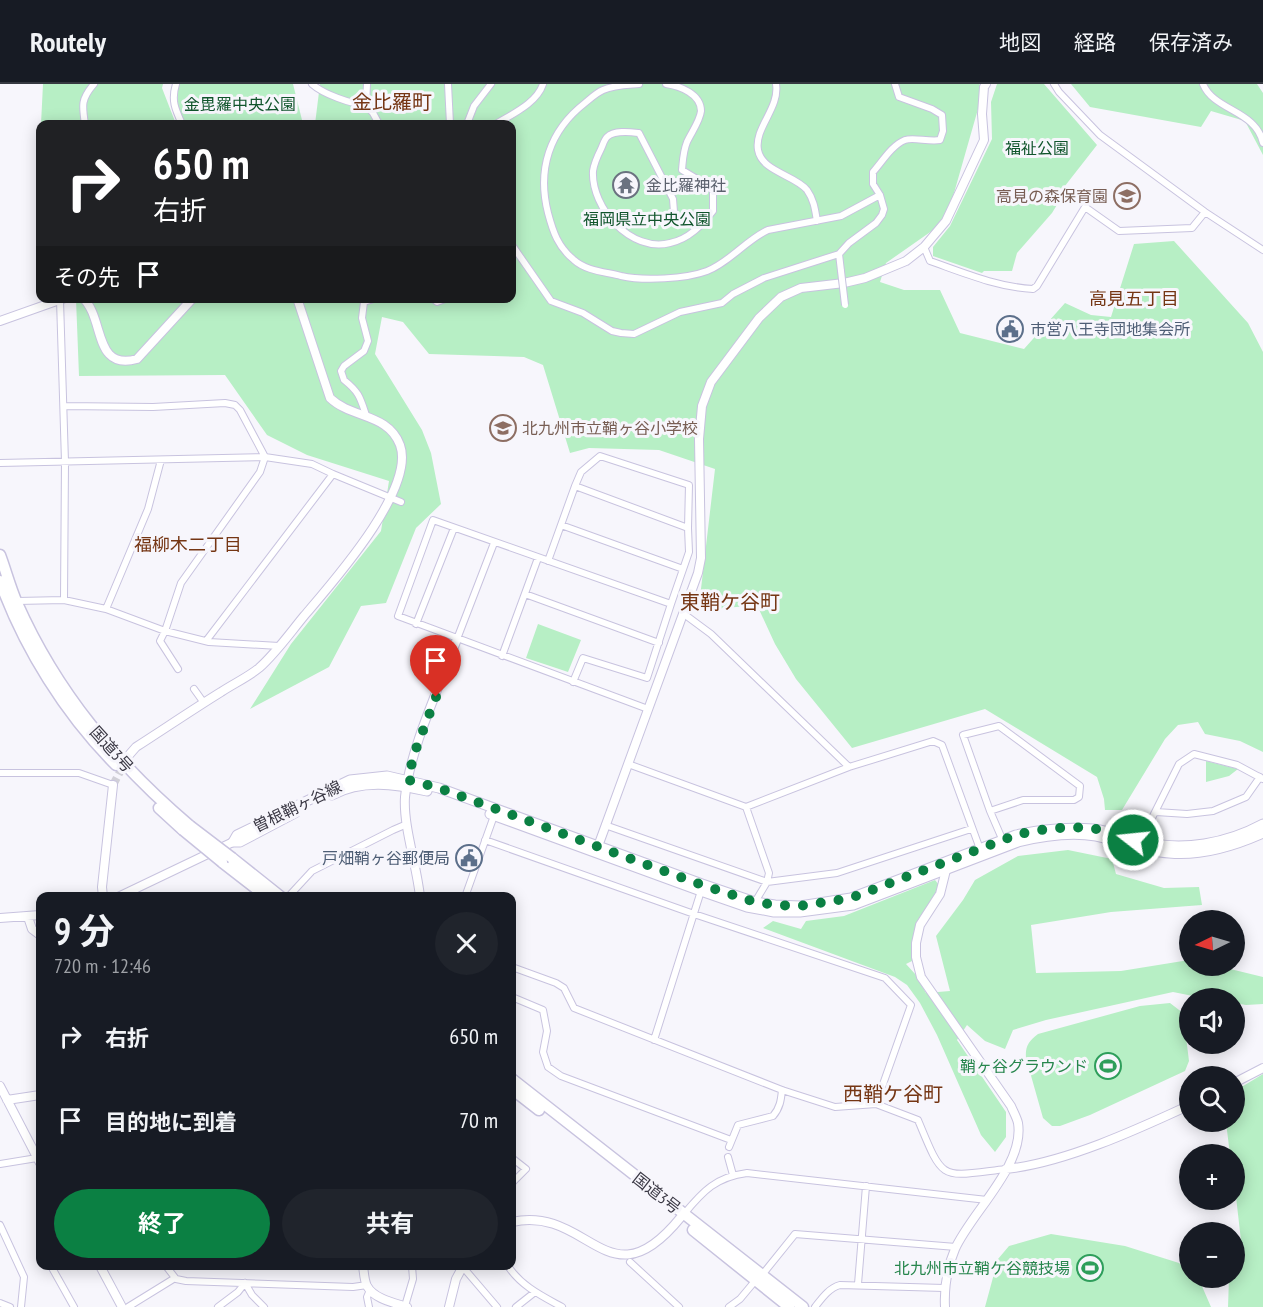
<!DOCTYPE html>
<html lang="ja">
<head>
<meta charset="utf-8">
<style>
	body { margin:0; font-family:"PT Sans Narrow","Noto Sans JP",sans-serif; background:#20242c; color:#f1f3f6; height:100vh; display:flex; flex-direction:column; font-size:22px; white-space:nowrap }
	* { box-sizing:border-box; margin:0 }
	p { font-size:20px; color:#9ea1a6 }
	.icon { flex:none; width:33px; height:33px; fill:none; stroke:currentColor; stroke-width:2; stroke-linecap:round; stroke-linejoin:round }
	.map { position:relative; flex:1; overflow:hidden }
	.side { position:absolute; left:36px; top:808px; width:480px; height:378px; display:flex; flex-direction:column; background:#171b24; border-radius:12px; box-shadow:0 3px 15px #0003 }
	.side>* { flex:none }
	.hud { position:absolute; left:36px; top:36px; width:480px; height:183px; border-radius:12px; box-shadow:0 3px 15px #0003; background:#202124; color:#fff; overflow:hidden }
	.needle { width:39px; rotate:265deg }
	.fabs { position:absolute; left:1179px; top:826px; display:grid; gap:12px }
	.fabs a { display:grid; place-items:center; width:66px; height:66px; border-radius:50%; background:#171b24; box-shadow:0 3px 15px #0003; font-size:30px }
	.pin { position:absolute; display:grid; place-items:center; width:51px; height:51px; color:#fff; margin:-62px -26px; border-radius:50% 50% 50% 0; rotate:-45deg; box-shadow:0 0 6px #0007 }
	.pin .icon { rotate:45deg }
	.me { position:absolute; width:66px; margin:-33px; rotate:286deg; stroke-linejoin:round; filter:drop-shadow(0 0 4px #0008) }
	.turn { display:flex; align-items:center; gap:21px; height:126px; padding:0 18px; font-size:27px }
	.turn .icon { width:78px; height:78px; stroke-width:2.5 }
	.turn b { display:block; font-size:42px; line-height:51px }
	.then { display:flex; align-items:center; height:57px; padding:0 18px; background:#0003; gap:12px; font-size:22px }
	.round { display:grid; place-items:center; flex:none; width:63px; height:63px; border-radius:32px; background:#20242c }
	.summary { display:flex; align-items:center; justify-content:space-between; height:102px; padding:0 18px }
	h1 { font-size:36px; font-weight:700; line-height:45px }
	.button { display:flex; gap:12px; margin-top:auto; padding:12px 18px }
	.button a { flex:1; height:69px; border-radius:36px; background:#0b8043; color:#fff; font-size:24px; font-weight:700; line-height:69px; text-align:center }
	.button a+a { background:#20242c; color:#f1f3f6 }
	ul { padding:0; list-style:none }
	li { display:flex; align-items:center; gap:18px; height:84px; padding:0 18px }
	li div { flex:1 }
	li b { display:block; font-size:22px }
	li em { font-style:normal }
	header { display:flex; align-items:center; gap:36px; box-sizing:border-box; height:84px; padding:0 30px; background:#171b24; border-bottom:2px solid #363941 }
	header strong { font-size:28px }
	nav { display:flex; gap:33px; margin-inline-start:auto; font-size:21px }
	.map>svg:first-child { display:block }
</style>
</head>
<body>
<header>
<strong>Routely</strong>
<nav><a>地図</a><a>経路</a><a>保存済み</a></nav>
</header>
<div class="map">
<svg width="1263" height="1223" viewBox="0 0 1263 1223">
	<rect width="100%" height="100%" fill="#f7f6fc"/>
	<path fill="#b7efc5" d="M43,0H163L162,4L176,40H41Z
		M178,0H293L303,40H185L177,30Z
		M320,0H979L984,4L946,137L886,179L880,198L904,206H940L960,249L1024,265L1065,219L1091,231L1111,233L1134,160L1174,157L1248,239L1263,268V668L1240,657L1205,650L1198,638L1178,641L1165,655L1122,726H1105L1104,715L1097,693L985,625L852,664L796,595L775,560L757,521L705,526L699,522L715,385L659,366L589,364L570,369L543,281L524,273L429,270L403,238L382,233L375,270L422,346L431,369L441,420L416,444L386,519L361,522L329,583L250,625L291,560L381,447L389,397L307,371L267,351L225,291L79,292L76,215L512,214V40H315Z
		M997,0H1044L1097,61L1061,107L1063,111L1052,129L1017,169L1012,187H984L982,189L933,172V163L950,142L992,55L991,18Z
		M1071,0H1257L1263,9V71L1245,37L1211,27L1201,43L1090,23Z
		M538,540L581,556L568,588L526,574Z
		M1206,677L1238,685L1229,692L1206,698Z
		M1068,766L1112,775L1116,790L1164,804L1199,803L1202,821L1111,828L1031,841L1036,889L1121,887L1189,876L1190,882H1218L1263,893V920L1246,921L1235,919L1234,915H1208L1173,908L1046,936L1013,946L1005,965L985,957L967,941L957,956L1006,1028V1053L995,1068L981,1051L937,951L920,919L907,901L895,893L763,844L773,837L801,845L806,837L844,832L935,796L939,801L937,808L918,838L914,876L906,880L916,891L926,909L950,907L936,852L963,816L975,796L1018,772Z
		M1170,919L1183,929L1189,977L1185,987L1090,1031L1060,1042H1052L1043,1034L1026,974C1025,962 1029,957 1038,950L1140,922Z
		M1263,990V1223H1228L1229,1194H1234L1235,1180L1243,1174L1235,1104L1234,1071H1230L1226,1038H1234L1235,1007Z
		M1051,1150L1125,1162L1179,1179L1189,1189L1190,1194H1195L1201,1200L1211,1223H985L998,1175L1009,1162Z"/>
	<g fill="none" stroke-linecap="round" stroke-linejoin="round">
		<path stroke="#d1d0d7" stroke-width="8" stroke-dasharray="8 4" stroke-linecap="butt" d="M113,701L129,671"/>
		<defs>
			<path id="minor" d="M176,0C171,16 175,25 182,40
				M312,0C323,10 351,20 366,21
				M367,0L366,21L373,29L379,40
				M448,0L450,40
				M639,0C627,1 614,1 603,6C596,9 590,15 585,19C549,47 537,86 548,129C553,148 558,163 574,176C586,187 606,188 621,192C643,197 686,195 707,187C730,178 746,156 768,146L841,132L880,111
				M666,0C680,2 701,10 701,27C700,37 691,49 687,58C683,68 683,76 682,86L707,101L713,107V127C702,141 689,155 670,159C631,169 591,124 593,87C594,80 598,71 601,65C603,61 604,56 607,53C614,46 630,48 639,49L673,115L674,128L669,134
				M776,0C780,24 754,44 758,66C762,88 795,91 807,106C814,116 815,125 817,137
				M1054,0L1059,8L1100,51L1205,128L1263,166
				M1203,0C1214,27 1256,26 1263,59
				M85,40C82,21 81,15 94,0
				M467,40L474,22L491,0
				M496,40C512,30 537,19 543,0
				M512,161L551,217L583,229L612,247L621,249L634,250L680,228L722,219L733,210L764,194L839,170L849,159L876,139L882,131L884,125L880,111L873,100V88C882,78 892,61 905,56C913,53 929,58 940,56L943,47L942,31L932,25L899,13L895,0
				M924,163L930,177C964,189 997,203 1033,205L1037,202L1085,123L1119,147L1192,144L1205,128
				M839,170L841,187
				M432,214L437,218L448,214
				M60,216L65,378L64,516
				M64,322L153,323L225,319L235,321L240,326L265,373L260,388L181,499L165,547L160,557L178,585
				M366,331C360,313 359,308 344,296L341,287L344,282L364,267L368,257L362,234L364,218L377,214
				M0,379L265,373L312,380L333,390L401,418
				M575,402L581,388L600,372L689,401L688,444
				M561,441L683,485
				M548,477L575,402L688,444L689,468L671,520
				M525,510L659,559
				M17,517L64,516L106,525L165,547L209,558L279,562
				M106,525L148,425L161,376
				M684,530L711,550L849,683
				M416,540L454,444
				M457,555L494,459
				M206,557L333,390
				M502,572L538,474
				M573,598L583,574L647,594L671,520L433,436L398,532L648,625
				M194,605L204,619
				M999,642L1080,702L1079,713L1074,716H1023L990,727L963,651Z
				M628,680L746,723L849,683L933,657L942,661L980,765
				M0,689H79L113,701
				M746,723L769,789L767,798L755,818
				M990,727L1003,757
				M1156,728L1187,730L1213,727L1246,713L1260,693
				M1150,738L1179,680L1194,670L1237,681L1263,695
				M605,741L767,798L837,789L971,745
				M485,756L694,830L885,894L911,921L876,1020
				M288,813L312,787L393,746L407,740
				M465,813L495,729
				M512,883L556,899L564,904L574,924L782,1006L835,1023L876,1020L918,1036C944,1099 940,1093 1006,1085
				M512,913L543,926L547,947L543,968L548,983L561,992L731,1056
				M654,956L701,807
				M729,1063L738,1041L773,1032C780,1024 781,1016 782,1006
				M728,1073L733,1091
				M512,1074L526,1085L512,1099
				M0,1080L37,1074
				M684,1130C703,1107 716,1093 747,1089L987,1116
				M0,1141L24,1193L21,1223
				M630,1178L679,1223
				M51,1182L74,1223
				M166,1182L176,1195L186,1197L353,1203L367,1201
				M462,1182L497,1223
				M508,1182C521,1202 542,1212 562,1223
				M762,1191L795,1150L956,1163
				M245,1199L252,1211L264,1223
				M858,1200L866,1102
				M0,1219L10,1223
				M405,1222L413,1195L412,1182
				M128,1223L175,1194
				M218,1223L238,1208L245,1199
				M369,1223L367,1213L370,1206
				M516,1223L535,1208
				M729,1223L740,1215L755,1197
				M815,1223C822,1214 829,1204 840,1201L944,1204"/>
			<path id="tertiary" d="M83,214C105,235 93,287 137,275L193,214
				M0,237L65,214
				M129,671L136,663C164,645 192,626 221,608C233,600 248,593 259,584C276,569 290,549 304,532C332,499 416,405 400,361C388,329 352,335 330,314L297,214
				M597,765L698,489L701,474L699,355L702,322L711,298L759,234L781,213L801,204L844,199L865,194L906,177L924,163L946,137L984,56L982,30L984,3L986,0
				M103,813L102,803L113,701
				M118,813L233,758
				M420,813C417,782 403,742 405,713C410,664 440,602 457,555
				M28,833L32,845L40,851
				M0,834L40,831
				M1234,999L1263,984
				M0,1002L40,1079
				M7,1016L40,1011
				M1006,1085C1064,1079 1136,1046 1190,1021
				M512,1138C590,1121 608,1223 681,1133
				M100,1182L122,1223
				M363,1182C364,1188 364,1196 367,1202C374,1215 395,1219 407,1223
				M449,1223L456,1195L463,1182
				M945,1223C944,1203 947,1184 955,1165C971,1129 1025,1081 1018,1039C1017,1034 1013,1027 1011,1022L921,893L916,873V859L920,841L940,810L946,786"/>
			<path id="primary" d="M332,711C362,695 395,700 427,707
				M490,730L701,807L747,823L774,828H800L853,821L1018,758C1042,752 1071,748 1096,752C1121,757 1143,767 1169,769C1201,772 1234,762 1263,749
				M233,758L237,751L350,696L387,692L439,704L702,800L755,818L775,821L800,822L851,814L1016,751C1041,745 1068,743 1094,745C1110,747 1127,754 1143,758C1184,767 1226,760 1263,740
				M233,758H240L295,729"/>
			<path id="trunk" d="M0,471C6,487 10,503 17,519C57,609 116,679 190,742
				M0,497C24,564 66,631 116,681
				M159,724L183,746
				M232,774L281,813
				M222,778L267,813
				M512,995L803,1223
				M512,1005L539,1026
				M693,1146L789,1223"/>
		</defs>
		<use href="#minor" stroke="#c8c3df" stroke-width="8"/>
		<use href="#tertiary" stroke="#c8c3df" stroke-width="10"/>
		<use href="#primary" stroke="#c8c3df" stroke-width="11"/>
		<use href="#trunk" stroke="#c8c3df" stroke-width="13"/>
		<use href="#minor" stroke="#fff" stroke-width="6"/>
		<use href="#tertiary" stroke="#fff" stroke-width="8"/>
		<use href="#primary" stroke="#fff" stroke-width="9"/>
		<use href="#trunk" stroke="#fff" stroke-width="10"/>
		<defs>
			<path id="minor-bridge" d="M841,187L845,221"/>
			<path id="trunk-bridge" d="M190,742L232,774
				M183,746L222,778"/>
		</defs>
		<use href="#minor-bridge" stroke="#c8c3df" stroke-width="8" stroke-linecap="butt"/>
		<use href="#trunk-bridge" stroke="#c8c3df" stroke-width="13" stroke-linecap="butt"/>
		<use href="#minor-bridge" stroke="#fff" stroke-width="6"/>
		<use href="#trunk-bridge" stroke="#fff" stroke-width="10"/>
	</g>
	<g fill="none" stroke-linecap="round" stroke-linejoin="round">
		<path stroke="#0b8043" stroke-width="10" stroke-dasharray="0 18" d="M436,613L414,670L408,696L439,704L702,801L755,818L775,821L800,822L851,814L1016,751C1041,745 1070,741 1096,745C1108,747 1121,752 1133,756"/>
	</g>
	<defs>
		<symbol id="temple-ring" viewBox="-11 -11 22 22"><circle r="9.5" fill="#f7f6fc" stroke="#6b7280" stroke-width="1.5"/><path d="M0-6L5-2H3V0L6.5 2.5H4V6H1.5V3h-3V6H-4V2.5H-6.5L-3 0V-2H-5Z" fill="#6b7280"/></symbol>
		<symbol id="school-ring" viewBox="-11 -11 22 22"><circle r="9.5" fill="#f7f6fc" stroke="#8d6e63" stroke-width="1.5"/><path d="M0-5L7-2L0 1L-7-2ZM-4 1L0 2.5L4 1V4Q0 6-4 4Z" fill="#8d6e63"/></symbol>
		<symbol id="civic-ring" viewBox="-11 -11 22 22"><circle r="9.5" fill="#f7f6fc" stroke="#5c6f8a" stroke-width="1.5"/><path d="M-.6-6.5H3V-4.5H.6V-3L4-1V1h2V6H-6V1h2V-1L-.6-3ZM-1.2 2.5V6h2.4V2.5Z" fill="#5c6f8a"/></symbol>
		<symbol id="stadium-ring" viewBox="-11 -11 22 22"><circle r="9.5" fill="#f7f6fc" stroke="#2e9e5b" stroke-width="1.5"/><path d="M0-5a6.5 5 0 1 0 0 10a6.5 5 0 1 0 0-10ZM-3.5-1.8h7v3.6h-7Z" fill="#2e9e5b"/></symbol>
	</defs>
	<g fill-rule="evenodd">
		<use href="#temple-ring" x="611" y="86" width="30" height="30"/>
		<use href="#school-ring" x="1112" y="97" width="30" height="30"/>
		<use href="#civic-ring" x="995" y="230" width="30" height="30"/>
		<use href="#school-ring" x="488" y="329" width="30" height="30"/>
		<use href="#civic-ring" x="454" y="759" width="30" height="30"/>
		<use href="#stadium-ring" x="1093" y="967" width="30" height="30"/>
		<use href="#stadium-ring" x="1075" y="1169" width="30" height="30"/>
	</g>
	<g text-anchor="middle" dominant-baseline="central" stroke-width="6" stroke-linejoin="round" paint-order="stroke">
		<g font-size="16" fill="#10552c" stroke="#f7f6fc">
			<text x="240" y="20">金毘羅中央公園</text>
			<text x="1037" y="64">福祉公園</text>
			<text x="647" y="135">福岡県立中央公園</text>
		</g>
		<g font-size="16" fill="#5b616d" stroke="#f7f6fc" text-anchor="start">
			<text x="646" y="101">金比羅神社</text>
		</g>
		<g font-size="16" fill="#785e54" stroke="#f7f6fc" text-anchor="end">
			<text x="1108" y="112">高見の森保育園</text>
			<text x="522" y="344" text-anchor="start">北九州市立鞘ヶ谷小学校</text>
		</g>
		<g font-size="16" fill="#4e5e75" stroke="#f7f6fc" text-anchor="start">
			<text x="1030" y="245">市営八王寺団地集会所</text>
			<text x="450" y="774" text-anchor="end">戸畑鞘ヶ谷郵便局</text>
		</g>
		<g font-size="16" fill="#3a3844" stroke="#f7f6fc">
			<text transform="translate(112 665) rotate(48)">国道3号</text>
			<text transform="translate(297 722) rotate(-26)">曽根鞘ヶ谷線</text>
			<text transform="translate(657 1109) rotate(38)">国道3号</text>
		</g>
		<g font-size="16" fill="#27864d" stroke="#f7f6fc" text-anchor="end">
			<text x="1088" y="982">鞘ヶ谷グラウンド</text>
			<text x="1070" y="1184">北九州市立鞘ケ谷競技場</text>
		</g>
		<g font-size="18" fill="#753614" stroke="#f7f6fc">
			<text x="1134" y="214">高見五丁目</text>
			<text x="188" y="460">福柳木二丁目</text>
		</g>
		<g font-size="20" fill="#753614" stroke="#f7f6fc">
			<text x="392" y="18">金比羅町</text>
			<text x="730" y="518">東鞘ケ谷町</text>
			<text x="893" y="1010">西鞘ケ谷町</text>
		</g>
	</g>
</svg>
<div class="fabs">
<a><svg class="needle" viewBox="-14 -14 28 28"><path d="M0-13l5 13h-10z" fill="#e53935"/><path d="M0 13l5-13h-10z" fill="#9ea1a6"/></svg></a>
<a><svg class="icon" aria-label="sound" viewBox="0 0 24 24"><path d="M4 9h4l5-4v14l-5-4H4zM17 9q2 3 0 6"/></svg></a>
<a><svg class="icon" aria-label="search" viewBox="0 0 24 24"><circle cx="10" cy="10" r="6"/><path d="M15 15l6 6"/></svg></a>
<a>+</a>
<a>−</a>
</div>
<div class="pin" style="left:436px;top:613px;background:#d93025"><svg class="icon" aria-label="arrive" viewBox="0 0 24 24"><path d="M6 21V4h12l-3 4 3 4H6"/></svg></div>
<svg class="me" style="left:1133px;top:756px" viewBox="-20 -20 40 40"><circle r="17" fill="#0b8043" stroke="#fff" stroke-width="3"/><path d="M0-11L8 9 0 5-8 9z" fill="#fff"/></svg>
<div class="hud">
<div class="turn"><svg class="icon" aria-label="right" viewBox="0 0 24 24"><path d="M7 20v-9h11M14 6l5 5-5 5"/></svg><div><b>650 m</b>右折</div></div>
<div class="then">その先<svg class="icon" aria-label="arrive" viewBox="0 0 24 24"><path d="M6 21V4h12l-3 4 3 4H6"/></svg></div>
</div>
<section class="side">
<div class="summary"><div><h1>9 分</h1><p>720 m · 12:46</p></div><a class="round"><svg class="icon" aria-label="close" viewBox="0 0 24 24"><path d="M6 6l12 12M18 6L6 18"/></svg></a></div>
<ul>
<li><svg class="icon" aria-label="right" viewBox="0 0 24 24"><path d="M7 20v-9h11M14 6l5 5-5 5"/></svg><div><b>右折</b></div><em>650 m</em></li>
<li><svg class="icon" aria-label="arrive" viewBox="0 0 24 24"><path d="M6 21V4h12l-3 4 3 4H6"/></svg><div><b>目的地に到着</b></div><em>70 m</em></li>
</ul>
<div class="button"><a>終了</a><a>共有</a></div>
</section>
</div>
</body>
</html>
